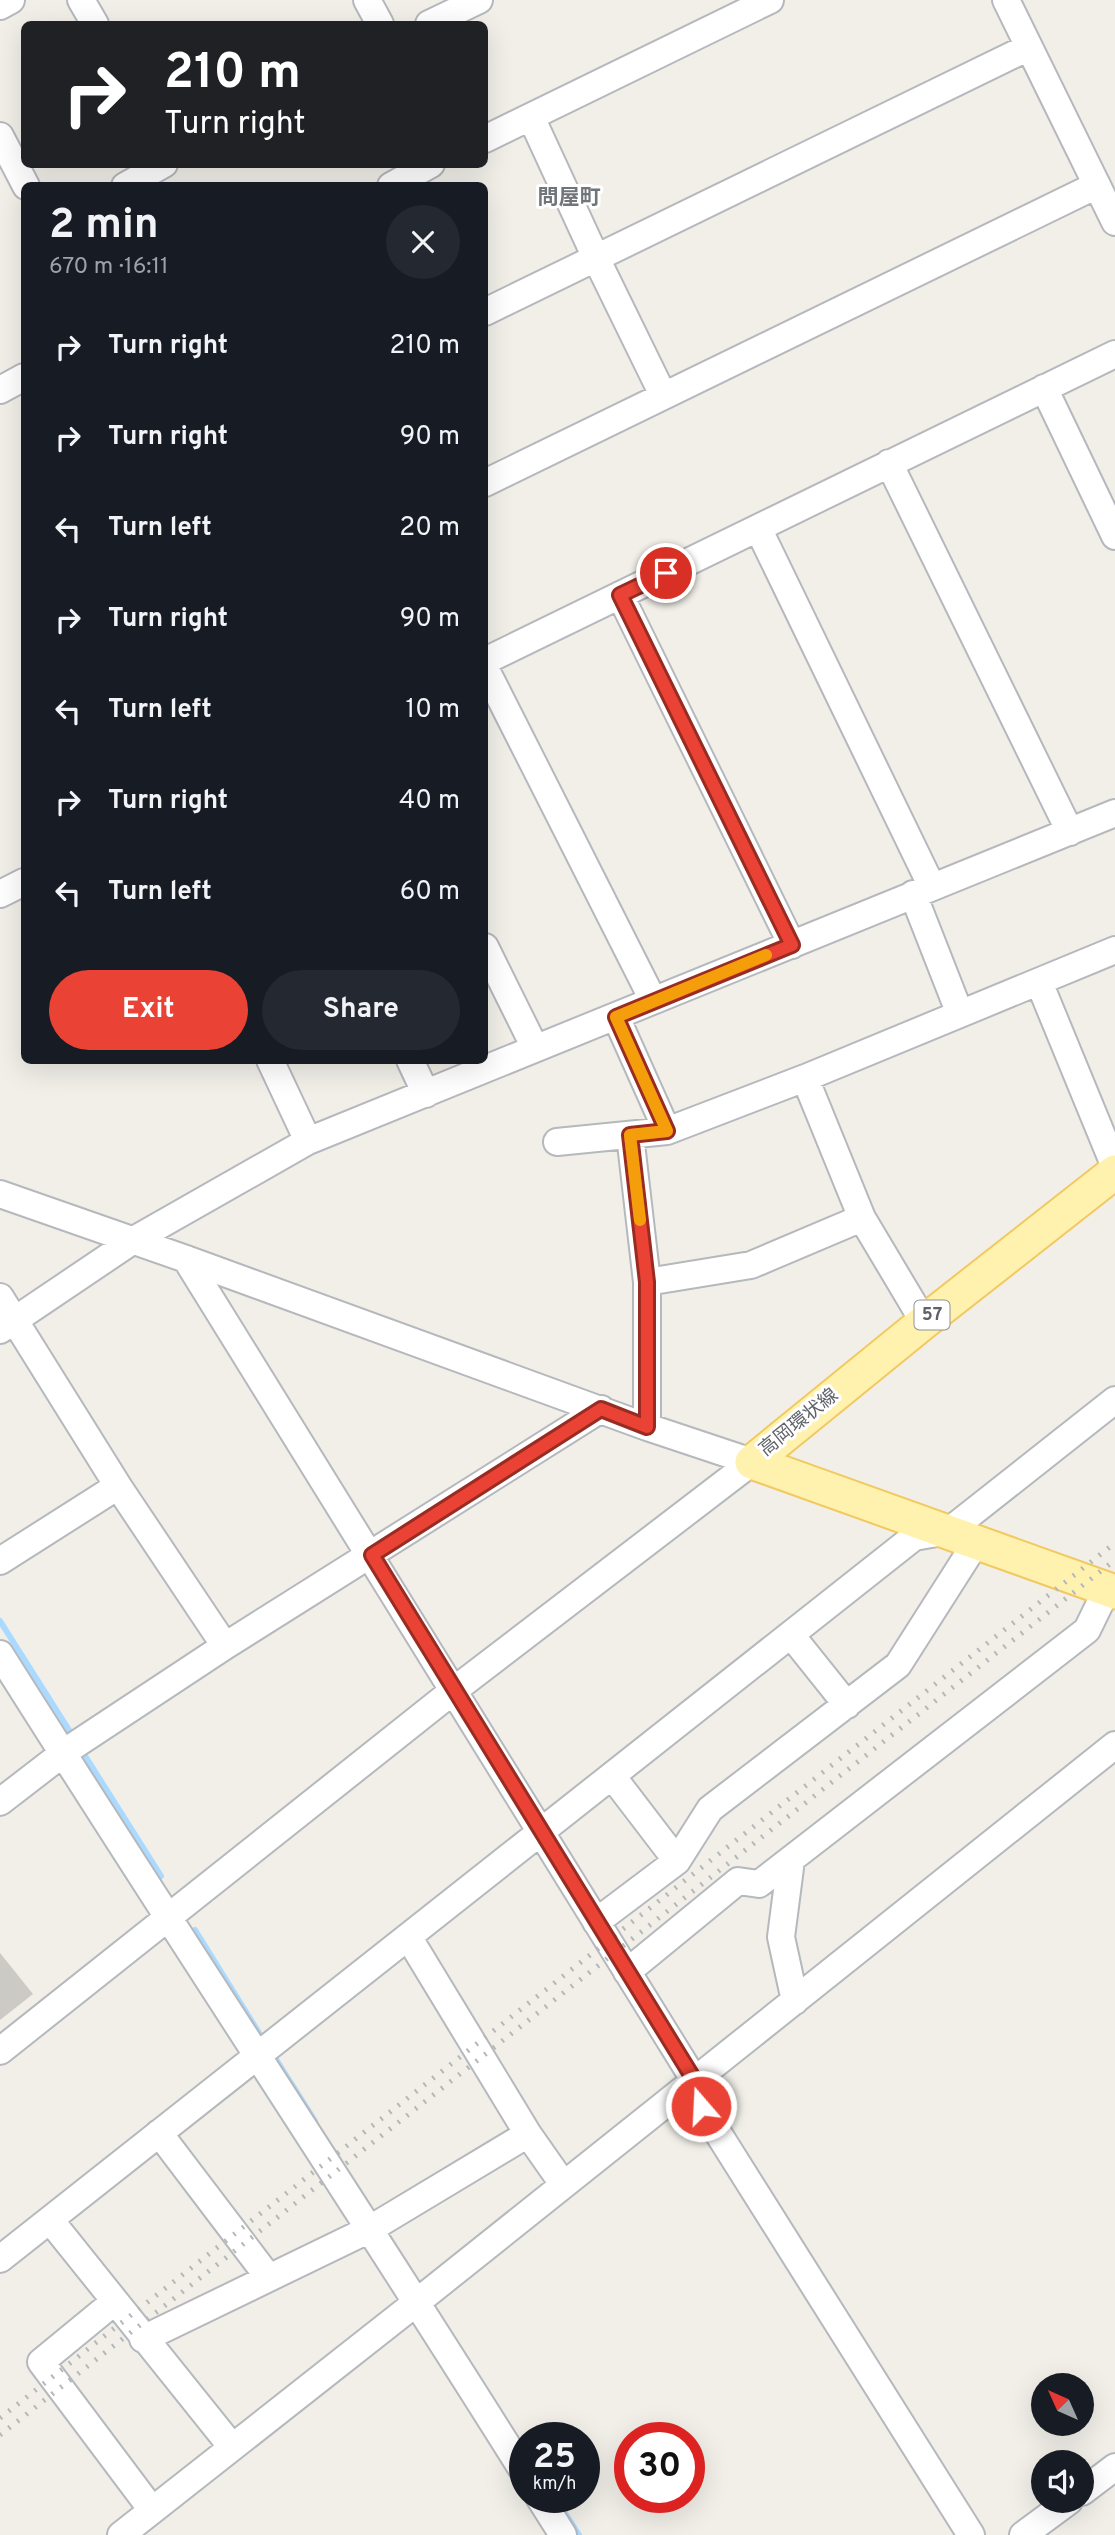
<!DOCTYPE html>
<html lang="en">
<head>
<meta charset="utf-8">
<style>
	body { margin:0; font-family:Overpass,"Noto Sans JP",sans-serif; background:#242831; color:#f1f3f6; height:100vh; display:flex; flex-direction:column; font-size:26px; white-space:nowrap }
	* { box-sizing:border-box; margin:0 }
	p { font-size:23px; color:#9ea1a6 }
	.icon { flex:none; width:38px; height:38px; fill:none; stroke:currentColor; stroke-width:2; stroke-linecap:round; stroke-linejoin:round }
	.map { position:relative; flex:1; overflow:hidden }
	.sheet { position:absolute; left:21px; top:182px; width:467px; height:882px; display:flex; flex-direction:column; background:#171b24; border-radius:10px; box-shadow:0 7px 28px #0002 }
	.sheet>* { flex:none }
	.top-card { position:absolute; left:21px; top:21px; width:467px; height:147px; border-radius:10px; box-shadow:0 7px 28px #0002; background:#202124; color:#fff; overflow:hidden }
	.needle { width:46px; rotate:315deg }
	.fabs { position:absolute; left:1031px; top:2373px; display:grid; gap:14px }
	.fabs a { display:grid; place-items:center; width:63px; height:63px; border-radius:50%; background:#171b24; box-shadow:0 7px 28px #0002; font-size:35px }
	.speed { position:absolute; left:509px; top:2422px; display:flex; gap:14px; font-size:35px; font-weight:700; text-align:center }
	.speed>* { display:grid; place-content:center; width:91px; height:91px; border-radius:50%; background:#171b24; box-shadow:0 7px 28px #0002; line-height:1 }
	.speed small { font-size:18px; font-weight:400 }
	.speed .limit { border:10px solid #d22; background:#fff; color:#111 }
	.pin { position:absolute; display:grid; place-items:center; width:60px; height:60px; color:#fff; margin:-30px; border:4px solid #fff; border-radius:50%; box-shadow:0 2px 7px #0007 }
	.me { position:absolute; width:77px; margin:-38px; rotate:341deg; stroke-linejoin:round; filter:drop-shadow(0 0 5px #0008) }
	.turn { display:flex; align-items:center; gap:24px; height:147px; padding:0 28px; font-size:32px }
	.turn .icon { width:91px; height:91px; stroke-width:2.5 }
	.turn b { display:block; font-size:49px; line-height:60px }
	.round { display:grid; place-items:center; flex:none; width:74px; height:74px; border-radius:37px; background:#242831 }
	.head { display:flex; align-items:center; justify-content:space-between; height:119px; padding:0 28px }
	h1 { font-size:42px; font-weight:700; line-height:52px }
	.cta { display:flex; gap:14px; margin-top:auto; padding:14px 28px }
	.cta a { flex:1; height:80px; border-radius:42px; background:#ea4335; color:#fff; font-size:28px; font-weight:700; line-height:80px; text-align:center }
	.cta a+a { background:#242831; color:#f1f3f6 }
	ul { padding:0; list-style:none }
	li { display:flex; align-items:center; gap:21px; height:91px; padding:0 28px }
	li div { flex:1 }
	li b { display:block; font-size:26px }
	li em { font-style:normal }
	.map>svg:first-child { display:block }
</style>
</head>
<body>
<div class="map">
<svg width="1115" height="2535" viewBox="0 0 1115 2535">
	<rect width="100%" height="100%" fill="#f1efe8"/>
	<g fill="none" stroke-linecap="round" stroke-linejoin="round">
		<path stroke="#aadaff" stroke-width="6" d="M0,1621L74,1738
			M80,1748L161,1876
			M195,1930L264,2041
			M272,2053L315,2121
			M555,2497L579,2535"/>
	</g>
	<path fill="#cccac5" d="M0,1953L33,1994L0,2020Z"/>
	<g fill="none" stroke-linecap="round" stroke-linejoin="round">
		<defs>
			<path id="minor" d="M81,0L95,24
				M367,0L380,24
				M1006,0L1115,222
				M0,6L11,0
				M429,24L479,0
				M531,117L596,258L663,395
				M0,136L26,186
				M485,139L770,0
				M125,186L164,164
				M391,186L431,164
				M485,312L1029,47
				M1044,388L1115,536
				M0,390L24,377
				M889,463L1070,832
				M485,483L1097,185
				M758,528L932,887
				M620,595L792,945
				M485,661L1115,354
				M485,668L653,1000
				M0,894L24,882
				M913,894L960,1014
				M485,947L535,1048
				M1039,982L1115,1167
				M616,1017L667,1131
				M270,1060L308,1141
				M410,1060L426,1094
				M805,1078L862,1218L924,1322
				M630,1135L647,1282V1427
				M557,1142L667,1131L805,1078L1115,950
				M0,1194L186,1259L647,1427L752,1462
				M186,1259L695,2081L701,2106L971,2535
				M647,1282L751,1265L862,1218
				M0,1297L118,1486L225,1646
				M0,1330L132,1241L308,1141L1115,813
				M0,1561L118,1486
				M791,1635L847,1705
				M0,1654C173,1929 353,2199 525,2474
				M612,1776L677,1861
				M0,1802L66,1751L225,1646L601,1409
				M791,1860L781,1937L795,2001
				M596,1922L677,1861L710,1809L898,1665L977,1541
				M409,1938L528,2134L563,2184
				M627,1972L738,1881L759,1884L1087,1630L1107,1589
				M0,2051L453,1691L752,1462
				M159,2133L269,2278
				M50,2220L232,2447
				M0,2259L914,1537L949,1531L1115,1400
				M114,2302L41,2362L152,2510
				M143,2339L370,2229L528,2134
				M1082,2492L1115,2467
				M539,2497L563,2535
				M121,2535L417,2302L1115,1745
				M1023,2535L1069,2501"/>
			<path id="major" d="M752,1462L924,1322L1115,1172
				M752,1462L1115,1592"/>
		</defs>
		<use href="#minor" stroke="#b5b8bc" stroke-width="30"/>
		<use href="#major" stroke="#f2c960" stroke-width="37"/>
		<use href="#minor" stroke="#fff" stroke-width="26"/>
		<use href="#major" stroke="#fff2af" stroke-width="33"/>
		<path stroke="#b6b7b8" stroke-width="5" stroke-dasharray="2 9" stroke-linecap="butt" d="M0,2418L1115,1543
			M0,2435L1115,1560"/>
	</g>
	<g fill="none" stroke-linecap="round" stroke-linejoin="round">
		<defs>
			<path id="route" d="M666,573L620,595L792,945L616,1017L667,1131L630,1135L647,1282V1427L601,1409L372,1555L695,2081L701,2106"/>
		</defs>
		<use href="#route" stroke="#982c22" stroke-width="18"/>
		<use href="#route" stroke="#ea4335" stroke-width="12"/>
		<path stroke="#f59e0b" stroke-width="12" d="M640,1220L630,1135L667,1131L616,1017L766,955"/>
	</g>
	<g text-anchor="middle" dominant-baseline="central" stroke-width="6" stroke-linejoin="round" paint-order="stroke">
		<rect fill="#fff" stroke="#8f9295" stroke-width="2" x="914.5" y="1300.5" width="35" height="29" rx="5"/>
		<g font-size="18" font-weight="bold" fill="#5f6368">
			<text x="932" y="1315">57</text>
		</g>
		<g font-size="19" fill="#5f6368" stroke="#fff">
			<text transform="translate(799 1423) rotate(-39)">高岡環状線</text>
		</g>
		<g font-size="21" font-weight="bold" fill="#70757a" stroke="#fff">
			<text x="569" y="198">問屋町</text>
		</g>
	</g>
</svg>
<div class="fabs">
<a><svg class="needle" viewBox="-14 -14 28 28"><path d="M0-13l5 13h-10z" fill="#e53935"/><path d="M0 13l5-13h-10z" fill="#9ea1a6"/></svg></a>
<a><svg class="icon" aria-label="sound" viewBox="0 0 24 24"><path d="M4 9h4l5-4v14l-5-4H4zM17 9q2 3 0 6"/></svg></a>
</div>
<div class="speed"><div>25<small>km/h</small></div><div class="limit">30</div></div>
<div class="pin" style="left:666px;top:573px;background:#d93025"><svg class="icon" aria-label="arrive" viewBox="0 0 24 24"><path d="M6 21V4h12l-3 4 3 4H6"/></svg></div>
<svg class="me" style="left:701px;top:2106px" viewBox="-20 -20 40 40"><circle r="17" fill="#ea4335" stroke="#fff" stroke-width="3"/><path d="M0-11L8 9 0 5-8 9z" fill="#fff"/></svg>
<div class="top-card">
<div class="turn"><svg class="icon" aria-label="right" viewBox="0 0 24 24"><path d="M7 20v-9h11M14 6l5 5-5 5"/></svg><div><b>210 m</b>Turn right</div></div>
</div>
<section class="sheet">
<div class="head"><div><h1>2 min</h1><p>670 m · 16:11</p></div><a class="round"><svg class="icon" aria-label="close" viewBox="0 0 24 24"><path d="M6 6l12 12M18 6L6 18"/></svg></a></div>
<ul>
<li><svg class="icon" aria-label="right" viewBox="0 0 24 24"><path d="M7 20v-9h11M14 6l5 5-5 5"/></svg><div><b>Turn right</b></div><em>210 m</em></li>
<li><svg class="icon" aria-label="right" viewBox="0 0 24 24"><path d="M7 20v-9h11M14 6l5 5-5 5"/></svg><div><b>Turn right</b></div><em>90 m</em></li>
<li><svg class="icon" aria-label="left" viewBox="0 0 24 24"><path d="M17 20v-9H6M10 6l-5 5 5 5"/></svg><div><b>Turn left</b></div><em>20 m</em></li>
<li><svg class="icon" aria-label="right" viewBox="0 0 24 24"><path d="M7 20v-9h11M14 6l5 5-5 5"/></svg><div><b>Turn right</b></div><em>90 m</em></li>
<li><svg class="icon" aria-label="left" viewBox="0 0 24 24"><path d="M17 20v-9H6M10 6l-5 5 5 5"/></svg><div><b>Turn left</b></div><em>10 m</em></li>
<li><svg class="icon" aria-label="right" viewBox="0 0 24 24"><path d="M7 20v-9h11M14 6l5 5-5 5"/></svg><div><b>Turn right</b></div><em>40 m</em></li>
<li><svg class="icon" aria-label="left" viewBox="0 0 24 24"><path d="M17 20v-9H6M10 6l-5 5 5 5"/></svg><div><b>Turn left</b></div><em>60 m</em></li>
</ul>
<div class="cta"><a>Exit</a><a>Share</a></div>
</section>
</div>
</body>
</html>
